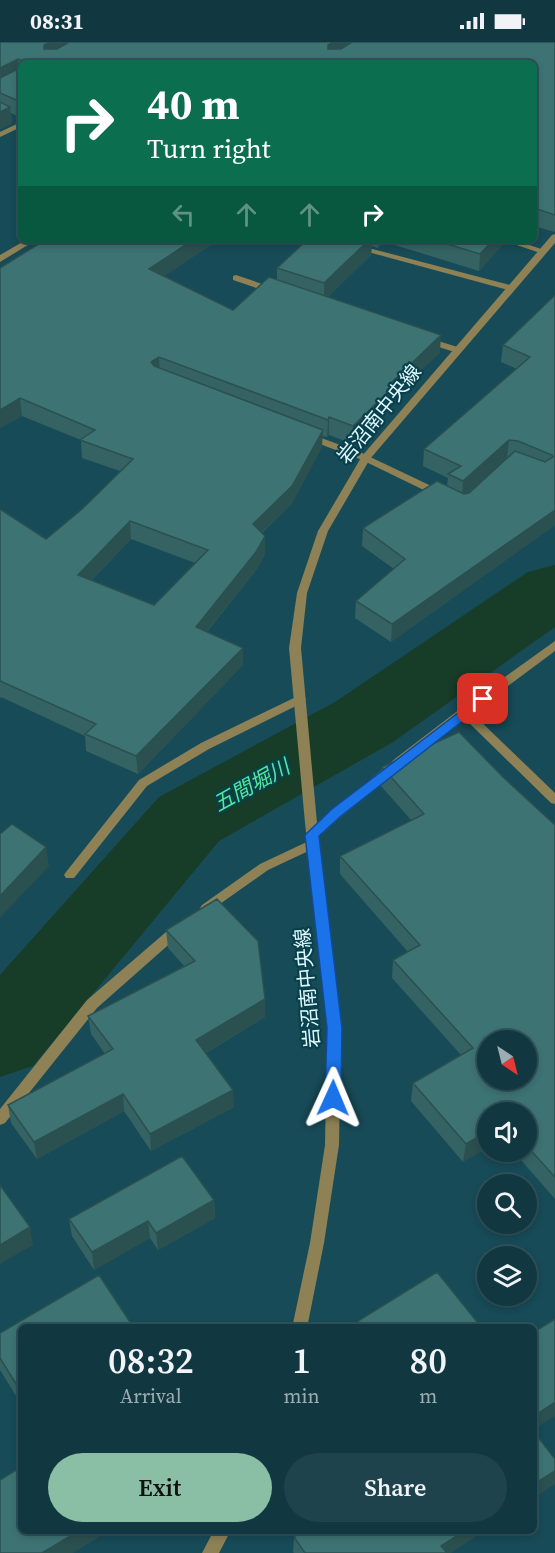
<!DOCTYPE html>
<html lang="en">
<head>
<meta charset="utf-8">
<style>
	body { margin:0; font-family:"Source Serif 4","Noto Sans JP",serif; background:#1e434c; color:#f1f3f6; height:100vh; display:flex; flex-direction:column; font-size:22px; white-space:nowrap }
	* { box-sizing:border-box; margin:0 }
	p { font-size:20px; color:#9cacb1 }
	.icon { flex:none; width:33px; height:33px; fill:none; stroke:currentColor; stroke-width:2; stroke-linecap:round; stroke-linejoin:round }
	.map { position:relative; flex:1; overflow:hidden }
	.sheet { position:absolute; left:18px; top:1282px; width:519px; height:210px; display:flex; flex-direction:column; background:#113841; border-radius:9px; box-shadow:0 3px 9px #0003,0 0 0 2px #30525a }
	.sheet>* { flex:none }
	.guide { position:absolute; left:18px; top:18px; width:519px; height:183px; border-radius:9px; box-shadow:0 3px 9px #0003,0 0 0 2px #30525a; background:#0b6e4f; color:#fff; overflow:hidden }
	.needle { width:39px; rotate:145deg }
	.buttons { position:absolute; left:477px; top:988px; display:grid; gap:12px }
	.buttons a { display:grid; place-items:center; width:60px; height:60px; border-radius:50%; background:#113841; box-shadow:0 3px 9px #0003,0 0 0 2px #30525a; font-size:30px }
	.pin { position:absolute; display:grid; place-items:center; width:51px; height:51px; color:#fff; margin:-26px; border-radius:12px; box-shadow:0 3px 9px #0006 }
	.me { position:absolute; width:66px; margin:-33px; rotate:1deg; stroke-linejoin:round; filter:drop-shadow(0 0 4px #0008) }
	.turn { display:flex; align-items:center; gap:21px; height:126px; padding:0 30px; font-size:27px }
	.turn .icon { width:78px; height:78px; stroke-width:2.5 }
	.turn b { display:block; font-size:42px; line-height:51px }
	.lanes { display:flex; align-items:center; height:57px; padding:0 30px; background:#0003; justify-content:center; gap:30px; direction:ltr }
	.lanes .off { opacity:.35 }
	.eta { display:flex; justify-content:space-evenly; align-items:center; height:102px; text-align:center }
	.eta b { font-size:36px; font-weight:600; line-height:42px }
	.action { display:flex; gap:12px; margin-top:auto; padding:12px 30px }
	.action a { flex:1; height:69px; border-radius:36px; background:#8abfa5; color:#111; font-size:24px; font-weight:600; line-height:69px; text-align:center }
	.action a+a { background:#1e434c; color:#f1f3f6 }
	.status { display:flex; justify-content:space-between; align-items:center; height:42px; padding:0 30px; background:#113841; direction:ltr }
	.status svg { height:16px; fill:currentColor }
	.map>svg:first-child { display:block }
</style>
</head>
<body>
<div class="status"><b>08:31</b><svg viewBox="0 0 49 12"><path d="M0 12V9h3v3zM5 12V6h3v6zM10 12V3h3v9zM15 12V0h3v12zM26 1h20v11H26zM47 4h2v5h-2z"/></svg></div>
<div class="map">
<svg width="555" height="1511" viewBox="0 0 555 1511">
	<rect width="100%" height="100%" fill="#174b57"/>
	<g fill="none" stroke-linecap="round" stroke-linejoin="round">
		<path fill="#173c27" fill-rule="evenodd" d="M555,523V585L393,700L219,799L33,1024L0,1035V933L159,755L335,660L528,530Z"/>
		<path fill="#8d8155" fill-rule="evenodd" d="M366,413L444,450L445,452L440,455L436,454L362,418V414Z"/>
		<path fill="#8d8155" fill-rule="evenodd" d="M21,80V85L0,95V90Z
			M26,198H36L0,220V213Z
			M324,198H338L514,244L516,246L511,249L508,248Z
			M502,198H515L547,209L543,212Z
			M236,233L277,247L279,249L274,252L233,238V234Z
			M425,295L461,306L463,308L458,311L422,300V296Z
			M308,391L370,414L371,416L366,419L362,418L304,396L303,394Z
			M555,599V609L472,671L555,751V762L551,761L464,676L375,746L316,796H308L306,793L308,790L396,716L460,667Z
			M300,653L306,657L304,660L209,707L147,744L74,836H66L64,833L66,830L139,738L201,701Z
			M313,797L317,799L319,802L317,805L268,828L210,869H202L200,866L202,863L260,822Z
			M178,882L183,884L184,887L183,890L97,966L5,1081L0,1083V1067L87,958L173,884Z"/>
		<path fill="#8d8155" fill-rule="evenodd" d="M555,192V201L370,417L328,489L307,551L301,606L317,781L341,986L339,1103L324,1201L307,1286H292L310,1201L325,1103L327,986L305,781L289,606L297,551L318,489L362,414L552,193Z
			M213,1490H230L219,1511H202Z"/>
	</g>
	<path fill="#356363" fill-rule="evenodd" d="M0,0H555V190L534,184V21H21V76L11,71L12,81L0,87Z
		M45,198H218L164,234L233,268L277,238V226L307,198H505L504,201L479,229L385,200L378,206L372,204L371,213L328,255L440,310L395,354L394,361L353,402L329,393L327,395L322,394V405L292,461L262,491L265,512L257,527L207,590L243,606V623L138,732L86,709L85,694L1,655L0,657V467L46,497L81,468L120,429L82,416L81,398L22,374L0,386ZM131,497L195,521L154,563L91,539Z
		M555,253V483L391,600L355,576L356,559L394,527L362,504L363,486L447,444L448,436L423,424L424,407L517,327L501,320L503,303ZM507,416H508L469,451H468Z
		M382,725L503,735L555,783V1157L514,1110H526V1071H488L463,1120L411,1059L413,1041L461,1013L392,936L393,918L408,910L340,832V814L412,779L381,744Z
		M166,888L265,957V975L206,1011L234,1065L151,1109L124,1069L37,1117L11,1081L8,1063L105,1012L91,992L88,974L184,924L168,906Z
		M214,1158L215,1176L158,1208L150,1196L94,1228L72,1194L69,1177Z
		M358,1279L482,1286H358Z
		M21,1286V1362L0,1328V1291Z
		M294,1495L451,1511H294L293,1510Z"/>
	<path fill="#2b5050" d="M50,0H81L46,19L44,7V3Z
		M334,0H360L328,19V3Z
		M18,17L20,33L0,43V26Z
		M10,65L12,81L0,87V70Z
		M193,198H218L150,244L149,227Z
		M369,198H372L371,213L324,259V241Z
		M379,198H385V200L378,206Z
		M493,198H505L504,201L479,229L480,212Z
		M441,293L440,310L395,354L394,361L353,402V384L390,342Z
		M159,315L160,332L151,320Z
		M20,356L22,374L0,386V368Z
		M329,375V393L327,395L328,378Z
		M323,388L322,405L292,461L253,499V482Z
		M509,398L507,416L462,456L463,439Z
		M555,468V483L391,600L392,582Z
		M130,479L131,497L79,551L78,533Z
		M265,494V512L257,527L196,603V585Z
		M243,606V623L138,732L136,714Z
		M46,805L49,824L0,876V854Z
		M265,957V975L197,1016L196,998Z
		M233,1048L234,1065L151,1109L150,1092Z
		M123,1052L124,1069L37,1117L34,1100Z
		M488,1089V1106L463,1120L466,1102Z
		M214,1158L215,1176L158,1208L156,1191Z
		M148,1179L150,1196L94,1228L92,1210Z
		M30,1185L33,1203L0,1222V1203Z
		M555,1360V1374L534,1387V1374Z
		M555,1429V1442L534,1456V1442Z
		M77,1490H107L73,1511H42Z
		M463,1490H483L451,1511H440L441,1504Z"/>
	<path fill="#3e7373" stroke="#2b5050" stroke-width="1.5" fill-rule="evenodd" d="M0,0H50L44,3V7H57L69,0H334L328,3V7H341L352,0H555V173L534,166V21H21V60L0,51V36L20,26L21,18L18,17L0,26Z
		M0,60L10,65L0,70Z
		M45,198H193L149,227L233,268L269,235L441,293L390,342L395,343L353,384L329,375L328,378L159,315L151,320L154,324L323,388L292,444L253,482L265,494L256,510L196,585L243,606L136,714L85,692L96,682L0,639V467L46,497L81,468L133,417L80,398L95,388L20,356L0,368V226ZM130,479L208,508L154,563L78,533Z
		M307,198H369L324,241L277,226Z
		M434,198H493L480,212Z
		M555,253V468L392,582L356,559L405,517L363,486L437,439L464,452L469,451L515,409L545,420L553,415L552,413L518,399L509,398L463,439L448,432L461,424L424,407L530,315L503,303Z
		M459,690L503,735L555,783V1135L526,1103V1071H488V1089L466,1102L413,1041L473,1006L393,918L420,903L340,814L424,772L382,725ZM488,999H526V1038H488Z
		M12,782L46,805L0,854V792Z
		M217,857L258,899L265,957L196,998L233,1048L150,1092L123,1052L34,1100L8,1063L113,1007L88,974L195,919L166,888Z
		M182,1114L214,1158L156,1191L148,1179L92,1210L69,1177Z
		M0,1143L30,1185L0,1203Z
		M437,1230L482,1286H363L358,1279Z
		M99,1233L134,1286H21V1350L0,1316V1291Z
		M555,1277V1360L534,1374V1290Z
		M534,1390L555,1417V1429L534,1442Z
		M21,1425V1490H77L42,1511H0V1438Z
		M301,1490H463L441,1504L447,1511H305L294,1495Z"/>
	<path fill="#1a73e8" stroke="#114b97" stroke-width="1.5" d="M483,652L487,654L489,657L487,660L341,774L319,794L342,986L341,1056L339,1061L333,1063L328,1061L325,1056L327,986L305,793L332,767Z"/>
	<g text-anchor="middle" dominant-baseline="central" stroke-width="4.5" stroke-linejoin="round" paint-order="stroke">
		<g font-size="20" fill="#def8ff" stroke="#08404c">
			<text transform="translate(379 372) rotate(-51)">岩沼南中央線</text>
			<text transform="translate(307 946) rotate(-95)">岩沼南中央線</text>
		</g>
		<g font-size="21" font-style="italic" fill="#51e897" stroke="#08404c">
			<text transform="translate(251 743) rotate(-29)">五間堀川</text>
		</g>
	</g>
</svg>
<div class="buttons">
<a><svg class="needle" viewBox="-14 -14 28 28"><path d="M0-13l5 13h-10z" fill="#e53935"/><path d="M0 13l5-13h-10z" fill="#9cacb1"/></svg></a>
<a><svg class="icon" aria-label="sound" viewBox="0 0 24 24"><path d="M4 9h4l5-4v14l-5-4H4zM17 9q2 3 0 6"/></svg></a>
<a><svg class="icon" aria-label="search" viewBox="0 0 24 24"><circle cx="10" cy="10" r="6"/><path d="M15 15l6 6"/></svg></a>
<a><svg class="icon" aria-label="layers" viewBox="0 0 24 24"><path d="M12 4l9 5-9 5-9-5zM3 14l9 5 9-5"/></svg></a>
</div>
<div class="pin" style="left:483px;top:657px;background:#d93025"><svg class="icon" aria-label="arrive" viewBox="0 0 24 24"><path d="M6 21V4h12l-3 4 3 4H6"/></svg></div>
<svg class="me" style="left:333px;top:1056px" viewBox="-20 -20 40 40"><path d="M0-17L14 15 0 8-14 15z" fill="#1a73e8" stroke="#fff" stroke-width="4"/></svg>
<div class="guide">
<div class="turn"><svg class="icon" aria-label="right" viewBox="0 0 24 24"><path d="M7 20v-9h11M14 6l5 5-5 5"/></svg><div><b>40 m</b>Turn right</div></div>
<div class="lanes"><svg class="icon off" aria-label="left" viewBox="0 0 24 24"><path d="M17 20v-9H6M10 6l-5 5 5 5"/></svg><svg class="icon off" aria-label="ahead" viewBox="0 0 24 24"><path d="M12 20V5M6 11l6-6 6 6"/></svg><svg class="icon off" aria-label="ahead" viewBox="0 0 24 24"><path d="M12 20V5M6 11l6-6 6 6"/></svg><svg class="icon" aria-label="right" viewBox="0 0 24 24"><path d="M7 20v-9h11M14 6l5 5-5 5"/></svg></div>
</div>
<section class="sheet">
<div class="eta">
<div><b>08:32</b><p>Arrival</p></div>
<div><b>1</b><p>min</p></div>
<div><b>80</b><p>m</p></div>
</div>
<div class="action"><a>Exit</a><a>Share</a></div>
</section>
</div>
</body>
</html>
